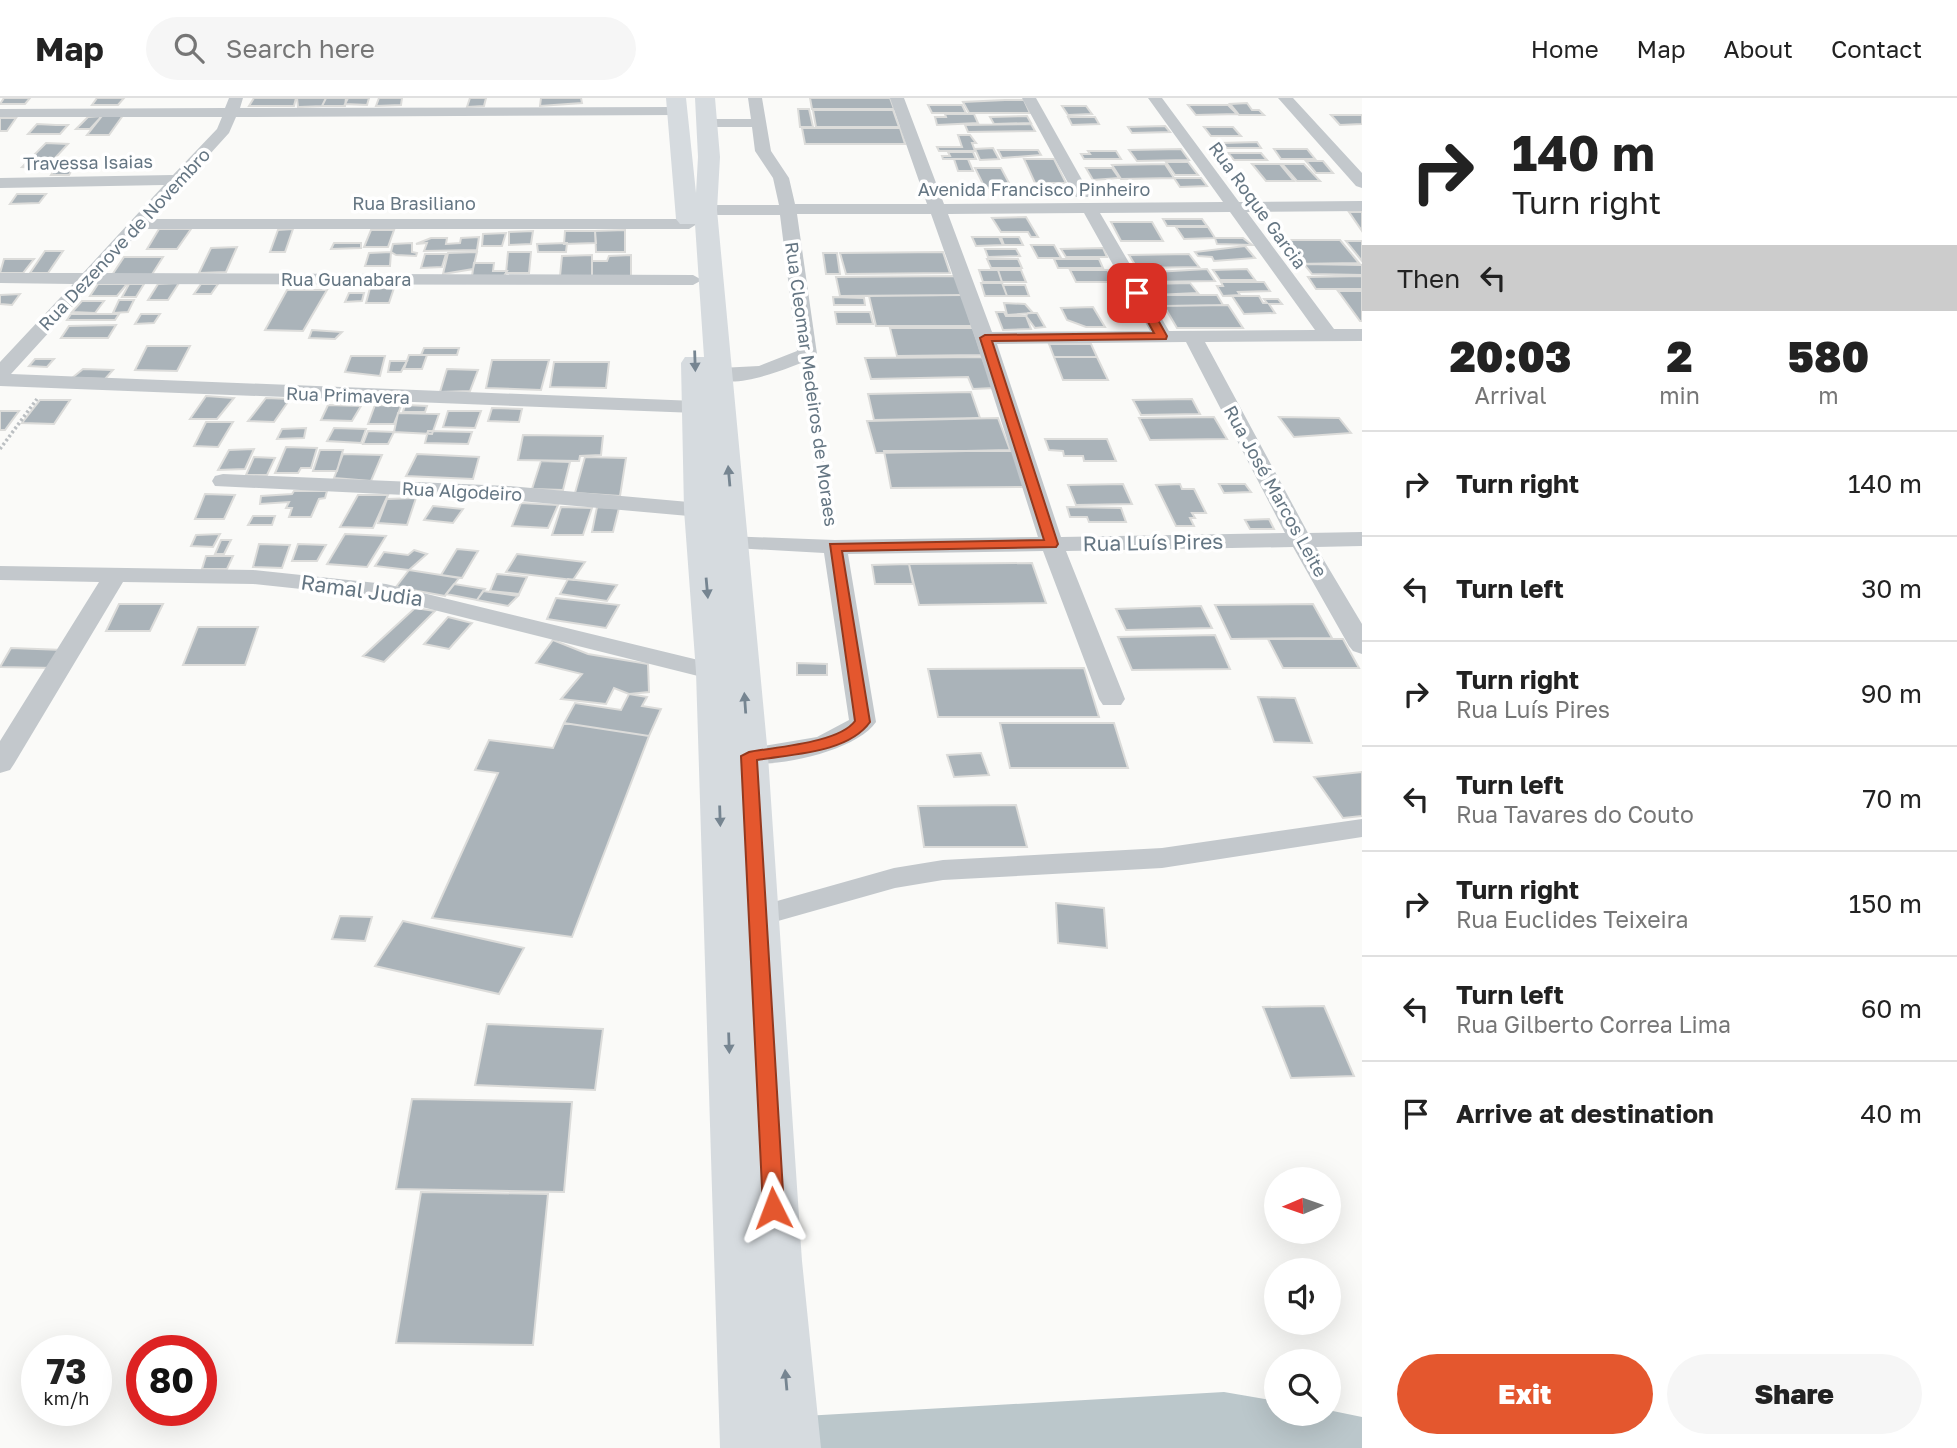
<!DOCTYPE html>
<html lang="en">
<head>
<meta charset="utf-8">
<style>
	body { margin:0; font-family:"Golos Text",sans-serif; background:#f6f6f6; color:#222; height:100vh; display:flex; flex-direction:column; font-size:26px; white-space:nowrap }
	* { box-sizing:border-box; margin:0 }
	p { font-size:23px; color:#767676 }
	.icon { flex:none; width:38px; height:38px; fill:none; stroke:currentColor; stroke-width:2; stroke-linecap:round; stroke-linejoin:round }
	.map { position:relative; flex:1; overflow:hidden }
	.panel { display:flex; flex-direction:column; background:#fff; width:595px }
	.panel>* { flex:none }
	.guide { background:#fff; color:#222; overflow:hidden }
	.needle { width:46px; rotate:268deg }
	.tools { position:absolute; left:1264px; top:1069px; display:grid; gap:14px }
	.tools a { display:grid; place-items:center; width:77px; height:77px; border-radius:50%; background:#fff; box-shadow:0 7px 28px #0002; font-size:35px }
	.speed { position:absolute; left:21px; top:1237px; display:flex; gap:14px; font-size:35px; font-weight:700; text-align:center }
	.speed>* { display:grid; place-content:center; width:91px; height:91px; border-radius:50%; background:#fff; box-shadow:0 7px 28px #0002; line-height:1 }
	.speed small { font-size:18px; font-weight:400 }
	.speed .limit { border:10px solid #d22; background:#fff; color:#111 }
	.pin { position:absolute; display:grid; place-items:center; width:60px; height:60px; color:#fff; margin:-30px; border-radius:14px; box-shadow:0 4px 10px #0006 }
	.me { position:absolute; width:77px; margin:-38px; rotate:357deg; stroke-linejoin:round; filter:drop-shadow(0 0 5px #0008) }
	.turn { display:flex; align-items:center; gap:24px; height:147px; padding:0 35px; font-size:32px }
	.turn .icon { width:91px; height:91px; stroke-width:2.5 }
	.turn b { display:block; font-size:49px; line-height:60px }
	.then { display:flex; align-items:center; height:66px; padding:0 35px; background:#0003; gap:14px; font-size:26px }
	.eta { display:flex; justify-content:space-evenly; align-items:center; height:119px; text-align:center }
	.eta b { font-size:42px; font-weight:800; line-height:49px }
	.primary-button { display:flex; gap:14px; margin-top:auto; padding:14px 35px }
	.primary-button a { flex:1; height:80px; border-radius:42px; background:#e4572e; color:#fff; font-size:28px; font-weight:800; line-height:80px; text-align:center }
	.primary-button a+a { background:#f6f6f6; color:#222 }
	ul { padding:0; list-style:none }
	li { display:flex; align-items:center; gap:21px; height:105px; padding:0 35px; border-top:2px solid #e0e0e0 }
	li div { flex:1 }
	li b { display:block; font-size:26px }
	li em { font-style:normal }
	header { display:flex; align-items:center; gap:42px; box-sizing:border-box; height:98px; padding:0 35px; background:#fff; border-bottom:2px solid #e0e0e0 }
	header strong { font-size:33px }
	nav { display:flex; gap:38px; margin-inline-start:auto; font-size:24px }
	.search { width:490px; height:63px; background:#f6f6f6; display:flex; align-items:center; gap:18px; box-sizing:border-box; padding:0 24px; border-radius:38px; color:#767676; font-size:26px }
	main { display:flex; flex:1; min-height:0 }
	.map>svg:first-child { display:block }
</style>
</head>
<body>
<header>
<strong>Map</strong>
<div class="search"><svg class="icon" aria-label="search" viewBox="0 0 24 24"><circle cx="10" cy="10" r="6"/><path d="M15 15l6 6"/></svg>Search here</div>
<nav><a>Home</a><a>Map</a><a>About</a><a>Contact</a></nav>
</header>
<main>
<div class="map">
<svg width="1362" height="1350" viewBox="0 0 1362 1350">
	<rect width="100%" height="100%" fill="#fafaf8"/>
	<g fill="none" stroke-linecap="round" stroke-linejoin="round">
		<path fill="#bbc7cb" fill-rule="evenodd" d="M1224,1294L1276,1303V1316H1328V1312L1362,1319V1350H769L779,1327L804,1318Z"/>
	</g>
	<path fill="#aab3b9" stroke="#dcdcda" stroke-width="2" d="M4,0H30L25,6H0Z
		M97,0H124L118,7H92Z
		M254,0H296L294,8H249Z
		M297,0H326L322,8L298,9Z
		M326,0H346L345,8H322Z
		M348,0H369L367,7L345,6Z
		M379,0H402L401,7L376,8Z
		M470,0H486L484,8L467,9Z
		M541,0H581L582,5L540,8Z
		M810,0H890L894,11H812Z
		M1005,2H1024L1030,15H969L963,4Z
		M1247,5L1252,12H1259L1264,17H1239L1230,6Z
		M928,7H962L966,15H932Z
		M1188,7H1228L1237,16L1196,17Z
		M1062,8H1086L1092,16L1068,17Z
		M798,11H809L813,29H800Z
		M813,12H893L899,29H816Z
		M124,16L109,37H87L102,18Z
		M945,16H974L978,25L937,27L935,19H946Z
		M1331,17H1362V26L1340,27Z
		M102,18L90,31H76L88,19Z
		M1027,18L1031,25L994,26L990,19Z
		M1068,19H1095L1099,26L1072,27Z
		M0,20H16L7,33H0Z
		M37,26L56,27H68L60,36H28Z
		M1031,26L1035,33L968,34L965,27Z
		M1165,28L1170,34L1132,35L1128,29Z
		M1204,29H1233L1241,38H1211Z
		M802,30H900L905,46H805Z
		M958,37H970L976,45H972L975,53H939L937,49H962Z
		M1257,44L1261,50H1227L1222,45Z
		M46,45L68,46L46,70L22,69Z
		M993,50L999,61L980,62L975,51Z
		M1181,51L1189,62L1137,63L1129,52Z
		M1274,51H1307L1315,61H1281Z
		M998,52H1038L1041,57L1002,60Z
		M1088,53H1116L1121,61H1084L1081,56H1090Z
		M948,54H973L976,61H943L942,58H950Z
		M1228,55H1261L1267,62H1234Z
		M78,61L69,77H51L61,62Z
		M954,61H968L973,73H958Z
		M1024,61H1054L1066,85H1035Z
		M1306,63H1323L1333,75H1316Z
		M1166,64H1188L1198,77H1175Z
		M1165,66L1174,80L1121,81L1112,67Z
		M1252,66H1280L1294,83H1266Z
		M1282,66H1304L1320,83H1297Z
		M975,70H1001L1009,85H1000L1002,89L985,90Z
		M1086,70H1112L1119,80L1093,82Z
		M1174,80H1201L1207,88L1180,89Z
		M17,96H46L39,105L10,106Z
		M1349,114H1362V133Z
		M1026,119L1038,139H1031L1028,134H1001L992,120Z
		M1163,121H1202L1207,128H1167Z
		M1111,124H1152L1163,143H1121Z
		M1176,129H1208L1215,140L1184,141Z
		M159,131H191L177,151H147Z
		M293,131L285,154H270L278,132Z
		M371,132H394L388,149H364Z
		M625,132V154H596L595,133Z
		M533,133L531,146L509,147V134Z
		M565,133H595L596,145L564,146Z
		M506,135L502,148H482L483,136Z
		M479,139L477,152L424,153L427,145L416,146L431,140H447L446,146L460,145L461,140Z
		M972,139H999L1003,147L976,148Z
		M1001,139H1019L1023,147H1004Z
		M1215,140H1243L1252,147L1217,146Z
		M1275,142H1340L1359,165L1294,166Z
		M1346,143H1362V163Z
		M334,145H361V150L331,151Z
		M412,145V154L417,155L416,158L396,157L391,154L393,146Z
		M567,145L566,154H538L537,146Z
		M1031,147H1054L1061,160H1038Z
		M1245,148L1255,160L1214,163L1212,159L1198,158L1195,154Z
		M237,149L226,174L199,175L211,150Z
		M1103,150L1107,159H1066L1061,151Z
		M985,151H1016L1020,158L988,159Z
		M45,153H63L48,175H30Z
		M391,154L390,168H365L369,155Z
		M477,154L473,171L443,176L448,155Z
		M508,154H531L529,175H506Z
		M943,154L950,175L846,176L840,155Z
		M823,155H837L840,176H826Z
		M425,156H446L442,169L421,170Z
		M1189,156L1199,169L1137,170L1129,157Z
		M592,157V178H560L562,158Z
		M631,157V178H592V163H607L609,158Z
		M124,159H163L151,178L112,177Z
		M4,161H34L23,175H0Z
		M987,161H1018L1022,170H991Z
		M1054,161H1099L1103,170H1058Z
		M474,165H494L493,173H507L504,178H472Z
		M1304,166L1362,167V177L1312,176Z
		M1138,171H1152L1155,174L1207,171L1215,183L1146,184Z
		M1247,171L1255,182H1220L1213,172Z
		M979,172H998L1002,184H983Z
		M998,172H1021L1026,184H1002Z
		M1070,172H1108L1113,184H1076Z
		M955,178L962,197L840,198L836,179Z
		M1362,178V191H1316L1308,179Z
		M1221,184H1264L1270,193L1238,194L1240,197L1223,198L1217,188H1223Z
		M179,185L168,202H148L158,186Z
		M981,185H1002L1007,198H985Z
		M1190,185L1198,195L1154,197L1147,186Z
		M98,186H127L117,198H90Z
		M129,186H144L136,199H122Z
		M201,186H218L211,196H194Z
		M1003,187H1025L1029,198H1007Z
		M370,190H394L389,205H366Z
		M287,192H327L303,233L265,232Z
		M1338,193H1362V223H1360Z
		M349,195H364L362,203L345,204Z
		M20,196L12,207L0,206V197Z
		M962,197L972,228H876L869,198Z
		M1158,197H1217L1223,207L1164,208Z
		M1232,198H1259L1263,205H1267L1264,201H1278L1282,206H1269L1275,215L1244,216Z
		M833,199L864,200L865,207H834Z
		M119,202H134L128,214L113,215Z
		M82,203H104L95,215L72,214Z
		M1004,205L1025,206L1033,215L1007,217Z
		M1228,207L1243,230H1177L1164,208Z
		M1093,209L1105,229H1086L1067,222L1061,210Z
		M835,214H870L873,226H837Z
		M996,214H1004L1006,218H1026L1031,231L1003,232Z
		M1028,215H1037L1045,229L1035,230L1026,218Z
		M71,216H119L115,222H67Z
		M141,216H160L154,225L135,226Z
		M116,227L108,240H61L69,228Z
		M890,230H973L982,257L897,258Z
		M312,232L342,234L335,241L309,240Z
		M1049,246H1091L1097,259H1054Z
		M147,248H190L177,273L135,272Z
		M424,250H459L457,257H421Z
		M409,257H427L422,271H404Z
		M351,258H385L380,278L345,274Z
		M982,259L994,290L973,291L968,279L871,281L865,260Z
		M1054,259H1097L1108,282H1063Z
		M35,261H54L47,269L29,268Z
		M492,262H549L541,292L486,290Z
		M390,263H407L401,274H388Z
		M554,264H609L606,290L550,289Z
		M83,271L113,272L105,281L72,280Z
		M447,271L478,272L470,293L440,294Z
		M971,294L980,320L874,322L868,296Z
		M206,298L234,300L217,321H190Z
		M266,300L290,301L274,324L248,323Z
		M1192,301L1200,316L1141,317L1133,302Z
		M40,302H70L54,326L22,325Z
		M328,307L361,308L352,323L321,322Z
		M375,307L401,308L394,326H368Z
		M405,307L427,308L425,314H403Z
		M492,310L522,311L519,324L488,323Z
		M0,313H19L5,332H0Z
		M448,313H481L475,330L443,329Z
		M398,315L439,316L432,336L394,334Z
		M1214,319L1227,341L1150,342L1139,320Z
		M1279,319L1339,320L1351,335L1294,339Z
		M998,320L1010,352L876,355L867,323Z
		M206,324H233L218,349L194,348Z
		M306,330L304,340L277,341L282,331Z
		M334,330L366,331L361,345L327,343Z
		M368,333L394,334L388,346H363Z
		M428,333L472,334L468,346L425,345Z
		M523,337L603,338L601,357L580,358L579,363L518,362Z
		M1045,341H1107L1116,363H1084L1083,358H1064L1063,353L1049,352Z
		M286,349L317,350L311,370H301L298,375H275Z
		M254,351L245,371L218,372L229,352Z
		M320,352H343L337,373H313Z
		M884,353H1013L1025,389L891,390Z
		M343,356L382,357L371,383L334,380Z
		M417,356L479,359L473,381L406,378Z
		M254,359L275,360L267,377H246Z
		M585,359L626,360L620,398L575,395Z
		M541,363L570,364L563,392L532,391Z
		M1123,386L1132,406L1076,407L1068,387Z
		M1180,386L1182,391H1194L1206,415H1192L1195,420H1190L1194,428H1176L1156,387Z
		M1219,386H1245L1251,394L1224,395Z
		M294,393H327L325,400L319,401L311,419H289L292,410H286L289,404L260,406L261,398L292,396Z
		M205,396L235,397L224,421H195Z
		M358,397H388L373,430L340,429Z
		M416,400L407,427L378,425L387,401Z
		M521,405L558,407L548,430L512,428Z
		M433,408L463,411L453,425L424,422Z
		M561,409L592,410L583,437H552Z
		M597,409L619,410L613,434H592Z
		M1067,409L1121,410L1126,424H1089L1087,419H1070Z
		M253,418H275L272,427H248Z
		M1269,421L1274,431H1250L1245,422Z
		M220,436L213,449L191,448L196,437Z
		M345,436L386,438L367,469L327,466Z
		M221,442H231L224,456H215Z
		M259,446L290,447L282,470L253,469Z
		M298,446L326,447L317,463H292Z
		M457,451L478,453L462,480L441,477Z
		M414,452L427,456L409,472L375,468L384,454L408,457Z
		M517,456L585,464L573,482L506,474Z
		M206,458H233L227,471H202Z
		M1032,465L1046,505L919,507L909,466Z
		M909,466L913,486H875L872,467Z
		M409,472L441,477L459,480L445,498L396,489Z
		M497,476L527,479L519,496L490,493Z
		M568,481L617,487L607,503L560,496Z
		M454,486L485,491L477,502L446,496Z
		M483,493L518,498L508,508L477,502Z
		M556,500L619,507L606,530L547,521Z
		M119,506H163L150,533H106Z
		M1313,506L1332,540L1231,541L1215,507Z
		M1201,508L1212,530L1126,532L1116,511Z
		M415,510L435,513L384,564L363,558Z
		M448,519L472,525L449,551L424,546Z
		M198,529H258L245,567H183Z
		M1215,537L1230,571L1132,572L1118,539Z
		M1268,541H1343L1359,570H1283Z
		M553,542L588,556L648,566L649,594L629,596L614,590L606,606L561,601L582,576L536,565Z
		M11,550L63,552L55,570L0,569Z
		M797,565L827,566V577H797Z
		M1084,570L1099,619H938L928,571Z
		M629,596L647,599L642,608L661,611L649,638L564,625L575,605L621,612Z
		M1258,599L1295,600L1312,645L1274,644Z
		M564,625L649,638L572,839L432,820L498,675L475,672L489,642L553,650Z
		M1000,625H1114L1128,670H1010Z
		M981,655L989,677L954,679L947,657Z
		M1362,674V718L1343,720L1314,679Z
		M1016,707L1027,749H924L918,708Z
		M1056,805L1104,810L1107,850L1058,845Z
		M340,818L372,819L365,843L332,841Z
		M403,823L524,850L499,896L375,868Z
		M1324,908L1354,978L1291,980L1263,909Z
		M487,926L603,931L595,992L475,987Z
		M412,1001L572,1004L564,1094L396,1091Z
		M421,1094L548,1096L533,1247L396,1245Z"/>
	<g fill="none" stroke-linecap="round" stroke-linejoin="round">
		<path stroke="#bbbfc2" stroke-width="3.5" stroke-dasharray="2.5 2.5" stroke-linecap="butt" d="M809,273L832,431
			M0,351L37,301"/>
		<path fill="#c3c8cc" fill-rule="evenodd" d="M229,0H243L240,10L677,9L684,13L677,17L236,19L229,35L151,121H689L697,126L689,131H142L102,175L693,177L702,182L693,187L93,186L11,276L696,303L706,309L696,315L0,288V264L73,186L0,185V175H83L164,87L0,90V80L173,77L217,31L222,19H0V11L225,10Z
			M748,0H762L771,53L789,80L795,106H927L890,0H904L944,106L1223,104L1148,0H1162L1239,104L1362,103V113L1247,114L1334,231H1362V243L1205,244L1308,435L1362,434V448L1316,449L1362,526V556L1353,553L1349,548L1293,449L1066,453L1125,601L1121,607H1103L1099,601L1043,453L848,456L876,624C857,653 772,672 739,664L735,658L739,652L817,639L849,622L824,455L734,450L726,448L722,443L726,438L835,442L1038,439L975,240L931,116H797L817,256L814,260C793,268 727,297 710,276L720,270L759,268L797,253L780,117H706L698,112L706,107H779L773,80L755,53L752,29H706L699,25L706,21H751ZM1230,114L1315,232L1169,233L1100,115ZM1084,115L1150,233L992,234L948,116ZM1186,244L1285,435L1061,439L997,246Z
			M1022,0H1036L1090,96L1088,99H1076L1074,96Z
			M1278,0H1293L1362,75V90L1356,88Z
			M223,376L509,388L700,405L711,412L700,419L509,402L215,388L212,383L215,378Z
			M0,468L253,472L386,486L723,568L727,574L723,580L714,582L386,500L253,486L123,484L14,666L10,672L0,675V643L99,484L0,482Z
			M1362,721V739L1162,770L943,782L895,790L760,828L749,825L745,818L749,811L894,770L943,762L1162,750Z"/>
		<path fill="#d6dbdf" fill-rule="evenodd" d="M666,0H686L696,95L698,59L695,0H715L720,59L717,112L768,658L802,1163L821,1350H720L696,574L684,412L681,265L685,259H704L695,126H680L676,121Z"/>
	</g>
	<defs><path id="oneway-solid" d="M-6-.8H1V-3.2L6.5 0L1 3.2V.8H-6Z" transform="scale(1.75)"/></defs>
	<g fill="#768591">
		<use href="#oneway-solid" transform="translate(695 263) rotate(88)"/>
		<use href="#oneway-solid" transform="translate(729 378) rotate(-95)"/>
		<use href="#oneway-solid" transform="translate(707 490) rotate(85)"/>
		<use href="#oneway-solid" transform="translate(745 605) rotate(-94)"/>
		<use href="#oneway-solid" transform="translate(720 718) rotate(88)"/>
		<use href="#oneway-solid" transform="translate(729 945) rotate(88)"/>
		<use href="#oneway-solid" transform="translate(786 1282) rotate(-95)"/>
	</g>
	<path fill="#e4572e" stroke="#94391e" stroke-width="2" d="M1137,192L1143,195L1167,238L1166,241L992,243L1058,446L1056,449L842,453L870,624C848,655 792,656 757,662L784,1110L781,1116L773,1118L766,1116L763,1110L741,658L749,654C775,649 839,645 855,623L830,446L1044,442L980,240L985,237L1154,235L1132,195Z"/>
	<g text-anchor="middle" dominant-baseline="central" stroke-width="7" stroke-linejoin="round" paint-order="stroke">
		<g font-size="18" fill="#657683" stroke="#fff">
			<text transform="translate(88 64) rotate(-1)">Travessa Isaias</text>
			<text x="1034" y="91">Avenida Francisco Pinheiro</text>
			<text x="414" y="105">Rua Brasiliano</text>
			<text transform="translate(1258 107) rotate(54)">Rua Roque Garcia</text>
			<text transform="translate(124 141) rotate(-47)">Rua Dezenove de Novembro</text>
			<text x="346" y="181">Rua Guanabara</text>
			<text transform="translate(812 286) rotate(82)">Rua Cleomar Medeiros de Moraes</text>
			<text transform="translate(348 297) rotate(2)">Rua Primavera</text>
			<text transform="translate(462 393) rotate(3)">Rua Algodeiro</text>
			<text transform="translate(1276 393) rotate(61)">Rua José Marcos Leite</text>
		</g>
		<g font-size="21" fill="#657683" stroke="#fff">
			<text transform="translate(1153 444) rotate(-1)">Rua Luís Pires</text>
			<text transform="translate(362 492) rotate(8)">Ramal Judia</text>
		</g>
	</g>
</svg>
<div class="tools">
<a><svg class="needle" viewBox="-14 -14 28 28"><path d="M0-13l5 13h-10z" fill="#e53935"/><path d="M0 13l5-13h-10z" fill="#767676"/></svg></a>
<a><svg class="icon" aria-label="sound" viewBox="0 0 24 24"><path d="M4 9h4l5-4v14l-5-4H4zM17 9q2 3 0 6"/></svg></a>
<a><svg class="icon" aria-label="search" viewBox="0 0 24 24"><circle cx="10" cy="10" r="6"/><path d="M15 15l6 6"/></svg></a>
</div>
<div class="speed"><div>73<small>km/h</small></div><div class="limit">80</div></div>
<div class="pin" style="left:1137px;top:195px;background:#d93025"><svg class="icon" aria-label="arrive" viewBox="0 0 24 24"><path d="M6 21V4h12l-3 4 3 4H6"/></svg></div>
<svg class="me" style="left:773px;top:1110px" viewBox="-20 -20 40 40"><path d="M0-17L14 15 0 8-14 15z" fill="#e4572e" stroke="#fff" stroke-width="4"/></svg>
</div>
<section class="panel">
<div class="guide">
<div class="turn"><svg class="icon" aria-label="right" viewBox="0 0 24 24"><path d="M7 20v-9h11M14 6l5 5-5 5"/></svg><div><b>140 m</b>Turn right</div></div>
<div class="then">Then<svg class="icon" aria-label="left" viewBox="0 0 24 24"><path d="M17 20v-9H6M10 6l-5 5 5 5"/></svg></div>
</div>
<div class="eta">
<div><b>20:03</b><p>Arrival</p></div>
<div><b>2</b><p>min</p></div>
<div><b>580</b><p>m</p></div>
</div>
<ul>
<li><svg class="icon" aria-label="right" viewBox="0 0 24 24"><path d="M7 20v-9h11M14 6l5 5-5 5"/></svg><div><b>Turn right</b></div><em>140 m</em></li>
<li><svg class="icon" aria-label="left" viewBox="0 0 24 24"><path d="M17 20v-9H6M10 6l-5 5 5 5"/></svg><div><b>Turn left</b></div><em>30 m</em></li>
<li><svg class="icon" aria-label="right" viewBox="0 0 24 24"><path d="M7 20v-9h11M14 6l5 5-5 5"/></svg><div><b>Turn right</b><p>Rua Luís Pires</p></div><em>90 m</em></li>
<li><svg class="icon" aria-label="left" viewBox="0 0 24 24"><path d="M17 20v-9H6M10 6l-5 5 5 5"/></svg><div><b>Turn left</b><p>Rua Tavares do Couto</p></div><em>70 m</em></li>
<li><svg class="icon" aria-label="right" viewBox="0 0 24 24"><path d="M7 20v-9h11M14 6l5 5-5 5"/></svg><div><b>Turn right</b><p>Rua Euclides Teixeira</p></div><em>150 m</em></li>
<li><svg class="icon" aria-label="left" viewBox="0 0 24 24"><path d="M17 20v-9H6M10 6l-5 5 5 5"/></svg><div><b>Turn left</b><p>Rua Gilberto Correa Lima</p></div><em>60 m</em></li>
<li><svg class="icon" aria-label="arrive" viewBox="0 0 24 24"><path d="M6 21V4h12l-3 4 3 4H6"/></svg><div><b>Arrive at destination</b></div><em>40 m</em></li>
</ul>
<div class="primary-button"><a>Exit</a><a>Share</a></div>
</section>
</main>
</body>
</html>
